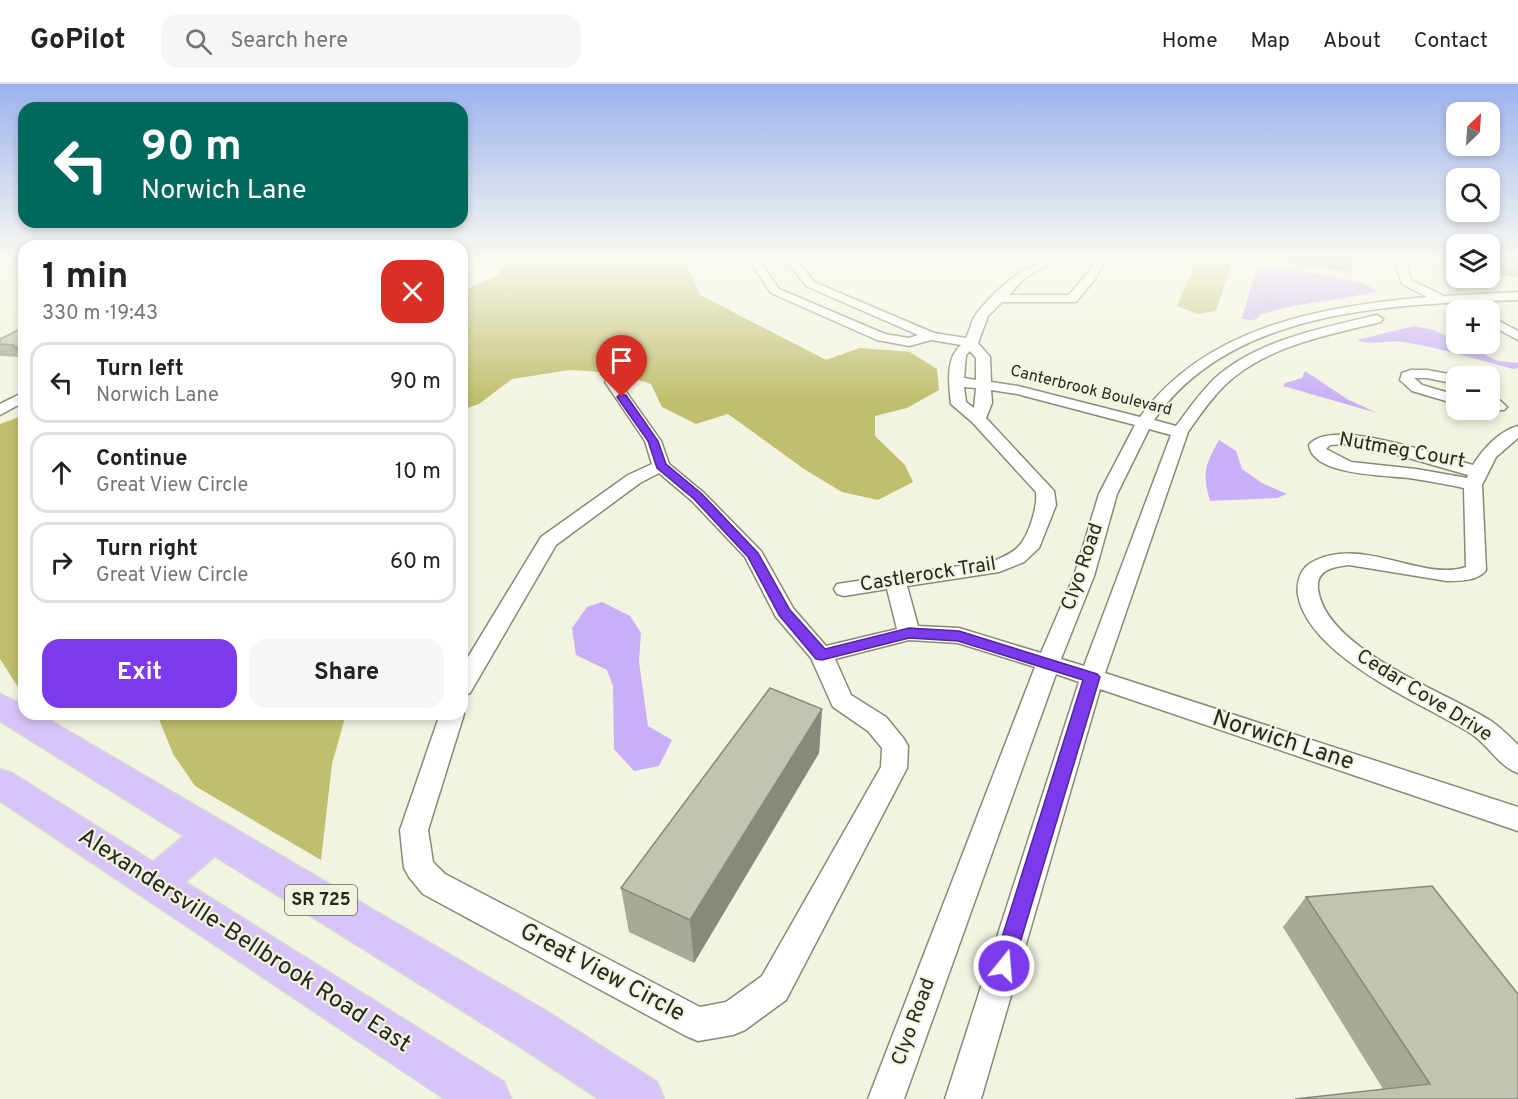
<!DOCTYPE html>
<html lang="en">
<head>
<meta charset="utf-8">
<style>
	body { margin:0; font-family:Overpass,sans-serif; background:#f6f6f6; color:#222; height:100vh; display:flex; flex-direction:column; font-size:22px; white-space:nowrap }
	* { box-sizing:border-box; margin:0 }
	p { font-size:20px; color:#767676 }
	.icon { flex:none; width:33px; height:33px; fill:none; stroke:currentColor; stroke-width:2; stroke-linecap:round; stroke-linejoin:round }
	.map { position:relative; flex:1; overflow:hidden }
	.drawer { position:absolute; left:18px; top:156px; width:450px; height:480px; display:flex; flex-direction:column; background:#fff; border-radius:18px; box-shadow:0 3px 9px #0003 }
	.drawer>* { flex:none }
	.hud { position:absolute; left:18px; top:18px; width:450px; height:126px; border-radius:18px; box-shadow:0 3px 9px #0003; background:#00695c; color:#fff; overflow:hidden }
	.needle { width:39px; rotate:25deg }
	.fabs { position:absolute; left:1446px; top:18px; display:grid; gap:12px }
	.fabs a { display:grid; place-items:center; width:54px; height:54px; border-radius:12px; background:#fff; box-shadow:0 3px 9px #0003; font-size:30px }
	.pin { position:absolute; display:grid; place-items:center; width:51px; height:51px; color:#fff; margin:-62px -26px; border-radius:50% 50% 50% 0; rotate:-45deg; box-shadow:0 0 6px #0007 }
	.pin .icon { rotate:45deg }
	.me { position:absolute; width:66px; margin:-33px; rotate:17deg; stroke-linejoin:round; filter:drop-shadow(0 0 4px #0008) }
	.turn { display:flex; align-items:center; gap:21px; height:126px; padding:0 24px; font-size:27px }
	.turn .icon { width:78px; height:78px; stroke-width:2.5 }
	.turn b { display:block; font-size:42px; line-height:51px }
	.round { display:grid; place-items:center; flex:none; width:63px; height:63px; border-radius:18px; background:#f6f6f6 }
	.head { display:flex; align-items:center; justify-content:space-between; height:102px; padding:0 24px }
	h1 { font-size:36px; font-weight:700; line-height:45px }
	.primary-button { display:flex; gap:12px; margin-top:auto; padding:12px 24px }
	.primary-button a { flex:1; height:69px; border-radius:18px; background:#7c3aed; color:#fff; font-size:24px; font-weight:700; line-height:69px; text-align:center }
	.primary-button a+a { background:#f6f6f6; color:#222 }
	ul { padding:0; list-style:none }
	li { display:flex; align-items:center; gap:18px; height:81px; margin:0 12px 9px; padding:0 12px; border:3px solid #e0e0e0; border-radius:18px }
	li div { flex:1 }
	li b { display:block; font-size:22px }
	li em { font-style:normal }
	header { display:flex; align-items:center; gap:36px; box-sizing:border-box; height:84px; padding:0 30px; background:#fff; border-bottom:2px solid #e0e0e0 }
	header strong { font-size:28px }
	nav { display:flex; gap:33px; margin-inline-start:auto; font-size:21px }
	.search { width:420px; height:54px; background:#f6f6f6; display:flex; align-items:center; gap:15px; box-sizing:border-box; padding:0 21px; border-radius:18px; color:#767676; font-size:22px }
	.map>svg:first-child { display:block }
</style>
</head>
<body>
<header>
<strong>GoPilot</strong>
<div class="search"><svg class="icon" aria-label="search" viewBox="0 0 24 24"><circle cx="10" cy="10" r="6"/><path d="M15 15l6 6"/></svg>Search here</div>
<nav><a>Home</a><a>Map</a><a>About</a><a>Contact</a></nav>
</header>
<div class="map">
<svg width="1518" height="1015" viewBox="0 0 1518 1015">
	<rect width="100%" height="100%" fill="#f3f4e0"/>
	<path fill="#bfbf6e" d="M509,176H685L700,211L826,276L860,264L910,268L937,285L939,306L907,324L875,332V352L905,381L913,398L878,416L842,408L804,385L728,330L696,340L662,323L651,300L618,289L570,286L512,295L479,320L462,326V207L497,192Z
		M1197,176H1233L1216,227L1198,230L1177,222Z
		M24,331V605L18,603L0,575V340Z
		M157,630H346L332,680L321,776L195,702L173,670Z"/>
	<path fill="#c8aff7" d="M1262,184C1281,184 1369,195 1377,208L1293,222L1261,230C1255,238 1250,237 1242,234L1256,185Z
		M1414,242L1434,246L1456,257V260H1462L1498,277L1518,279V284L1513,285C1476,275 1440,264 1403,258C1388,256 1371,262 1357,256Z
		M1305,287L1347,315L1377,329L1283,302L1285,299L1302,294Z
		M1219,356L1236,367L1242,385L1262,399L1287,410L1277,414L1210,417C1202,389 1205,381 1219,356Z
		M602,518L630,532L641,549L639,578L648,642L672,656L659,682L634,687L614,665L613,602L607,586L576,571L572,544L587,523Z"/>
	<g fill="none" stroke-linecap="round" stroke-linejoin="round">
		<defs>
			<path id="minor" d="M749,176H759L779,205L885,250L909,254L918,251L806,202L787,176H797L814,198L934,249L966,254C970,246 972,235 977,229C994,207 1028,176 1056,176L1025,194L1009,211H1069L1086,191L1096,176H1106L1095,195L1076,218H1002L988,232L978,259L990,273L991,298L1018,302L1140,333C1206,242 1323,222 1427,213L1402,200L1395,176H1405L1411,196L1444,212L1518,208V216C1395,220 1231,224 1154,336L1176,342C1188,326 1200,309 1214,295C1257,256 1322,244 1377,231L1383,235L1381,238C1328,251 1266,262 1225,301C1211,315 1199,332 1188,348L1105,589L1518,723V747L1100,605L981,1015H945L1079,598L1056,590L904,1015H868L1035,583L958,559L909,556L835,575L851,611L886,633L904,655L908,662L907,684L786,916L745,946L733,951L698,957L686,952L423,810L409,793L404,784L400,746L440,630H462V626L464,630L428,746L433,778L445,790L700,923L726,918L762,892L881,683L882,664L868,647L833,623L811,574L776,533L745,473L692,417L659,389L640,399L556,461L470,609L462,612V583L541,453L628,391L652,380L645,357L605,298L607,295H617L661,357L669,380L704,409L761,467L793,524L826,562L897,545L887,505L844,512L837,510L834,505L837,500L994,477C1003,473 1013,469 1019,462C1029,451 1038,422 1036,408L972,338L951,320C949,300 945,275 961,261L931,256L909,262L877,256L771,209ZM970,267L976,274V296L964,294L966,271ZM964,303L976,304L974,324L966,318ZM991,306L1017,310L1135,341L1099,410L1074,492L1041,569L959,544L918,542L907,502L999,488L1024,478L1039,464L1056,421L1054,407L986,334L992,319ZM1149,345L1171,351L1084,582L1061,575L1094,492L1117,410Z
				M1490,232L1518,247V256L1490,241Z
				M1411,286H1427L1459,292H1456V300L1427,294H1414L1422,301L1456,311V320L1412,307L1400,296L1402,289Z
				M24,308V318L0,331V320Z
				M1490,310L1495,312L1507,323L1504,326H1486H1490Z
				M1518,342V354L1496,373L1482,401L1486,486C1478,497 1460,497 1447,497L1349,481C1334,483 1316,485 1318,505C1325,565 1444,607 1491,637C1501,644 1510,653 1518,661V689C1499,683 1488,660 1470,649C1420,618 1309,573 1298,511C1296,497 1301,483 1314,477C1363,452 1424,498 1466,483L1464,404C1446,400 1428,397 1409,394C1385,391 1313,392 1309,361C1331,332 1443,373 1473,381C1483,365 1499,347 1518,342ZM1345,360L1391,369L1468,391L1467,394L1416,385L1351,378L1326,365L1330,361Z"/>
			<path id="major" d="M0,610L24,621V630H39L551,930L657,998L664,1015H599L519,962L215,772L185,798L504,998L511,1015H445L0,717V685L12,689L153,778L184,752L0,637Z"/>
		</defs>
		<use href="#minor" stroke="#898977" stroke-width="3"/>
		<use href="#major" stroke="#d8d8d7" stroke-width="3"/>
		<use href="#minor" fill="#fff" fill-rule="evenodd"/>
		<use href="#major" fill="#d7c4f9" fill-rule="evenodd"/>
	</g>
	<path fill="#a8a997" d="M1264,176H1356L1351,188Z
		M1490,176H1518V193L1490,189Z
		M24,243V275L22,276L21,273L0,272V255Z
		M822,625L819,669L694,879L629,848L621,804Z
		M1306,813L1518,1015L1383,1005L1283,843Z"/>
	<path fill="#88897b" d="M21,261L24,267V275L22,276L15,264Z
		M822,625L819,669L694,879L690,836Z"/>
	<path fill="#c3c4b0" stroke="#88897b" stroke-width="1.5" d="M24,243V261H21L15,264L14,261L0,260V255Z
		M770,604L822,625L690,836L621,804Z
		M1432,802L1518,910V1015H1295L1430,1000L1306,813Z"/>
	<linearGradient id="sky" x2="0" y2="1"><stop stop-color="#9bb2ee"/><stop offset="0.55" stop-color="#fafaf1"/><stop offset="1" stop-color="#fafaf1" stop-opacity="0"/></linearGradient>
	<rect width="1518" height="318" fill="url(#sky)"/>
	<path fill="#7c3aed" stroke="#51269a" stroke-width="1.5" d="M619,311H626L658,357L666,380L702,410L758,469L790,526L825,565L909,544L959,547L1097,590L1100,593L1011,889L1004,892L996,889L993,882L1083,596L958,557L909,554L822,576L816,575L779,531L748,473L694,415L657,384L648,357L617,313Z"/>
	<g text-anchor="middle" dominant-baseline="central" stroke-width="4.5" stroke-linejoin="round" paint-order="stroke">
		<g font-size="16" fill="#272820" stroke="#f3f4e0">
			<text transform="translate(1091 307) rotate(14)">Canterbrook Boulevard</text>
		</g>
		<rect fill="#f3f4e0" stroke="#64655a" stroke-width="1.5" x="285" y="801" width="72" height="30" rx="4.5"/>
		<g font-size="18" font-weight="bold" fill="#272820">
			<text x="321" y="816">SR 725</text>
		</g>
		<g font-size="20" fill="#272820" stroke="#f3f4e0">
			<text transform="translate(1402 367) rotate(10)">Nutmeg Court</text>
			<text transform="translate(1083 483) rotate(-71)">Clyo Road</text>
			<text transform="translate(928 491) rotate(-9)">Castlerock Trail</text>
			<text transform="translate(1424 612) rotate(32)">Cedar Cove Drive</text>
			<text transform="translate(914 938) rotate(-70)">Clyo Road</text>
		</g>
		<g font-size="24" fill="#272820" stroke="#f3f4e0">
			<text transform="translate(1283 657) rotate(18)">Norwich Lane</text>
			<text transform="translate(244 857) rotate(33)">Alexandersville-Bellbrook Road East</text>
			<text transform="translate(602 889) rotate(28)">Great View Circle</text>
		</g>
	</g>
</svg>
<div class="fabs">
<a><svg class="needle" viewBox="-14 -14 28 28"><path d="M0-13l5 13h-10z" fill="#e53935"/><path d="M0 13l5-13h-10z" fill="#767676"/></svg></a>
<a><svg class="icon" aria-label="search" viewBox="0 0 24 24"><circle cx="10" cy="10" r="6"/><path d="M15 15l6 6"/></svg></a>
<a><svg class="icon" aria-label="layers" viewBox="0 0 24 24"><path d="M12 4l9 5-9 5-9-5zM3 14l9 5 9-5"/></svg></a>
<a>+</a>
<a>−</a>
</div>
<div class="pin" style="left:622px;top:313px;background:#d93025"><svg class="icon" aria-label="arrive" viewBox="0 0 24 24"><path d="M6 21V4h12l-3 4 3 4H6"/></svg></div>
<svg class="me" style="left:1004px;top:882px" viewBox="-20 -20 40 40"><circle r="17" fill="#7c3aed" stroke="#fff" stroke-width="3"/><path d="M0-11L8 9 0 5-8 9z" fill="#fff"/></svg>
<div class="hud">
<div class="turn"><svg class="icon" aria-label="left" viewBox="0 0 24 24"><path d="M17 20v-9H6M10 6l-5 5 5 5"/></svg><div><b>90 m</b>Norwich Lane</div></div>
</div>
<section class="drawer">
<div class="head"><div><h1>1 min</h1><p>330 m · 19:43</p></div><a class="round" style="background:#d93025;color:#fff"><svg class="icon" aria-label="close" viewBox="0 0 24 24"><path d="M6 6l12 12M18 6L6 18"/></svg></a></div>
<ul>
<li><svg class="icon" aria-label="left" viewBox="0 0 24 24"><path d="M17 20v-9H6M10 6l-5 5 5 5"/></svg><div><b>Turn left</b><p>Norwich Lane</p></div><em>90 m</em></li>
<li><svg class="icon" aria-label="ahead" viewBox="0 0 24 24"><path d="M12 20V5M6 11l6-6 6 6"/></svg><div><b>Continue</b><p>Great View Circle</p></div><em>10 m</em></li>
<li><svg class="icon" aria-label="right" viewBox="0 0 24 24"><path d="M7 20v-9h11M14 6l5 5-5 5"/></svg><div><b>Turn right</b><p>Great View Circle</p></div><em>60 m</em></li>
</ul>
<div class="primary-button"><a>Exit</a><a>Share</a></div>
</section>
</div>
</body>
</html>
